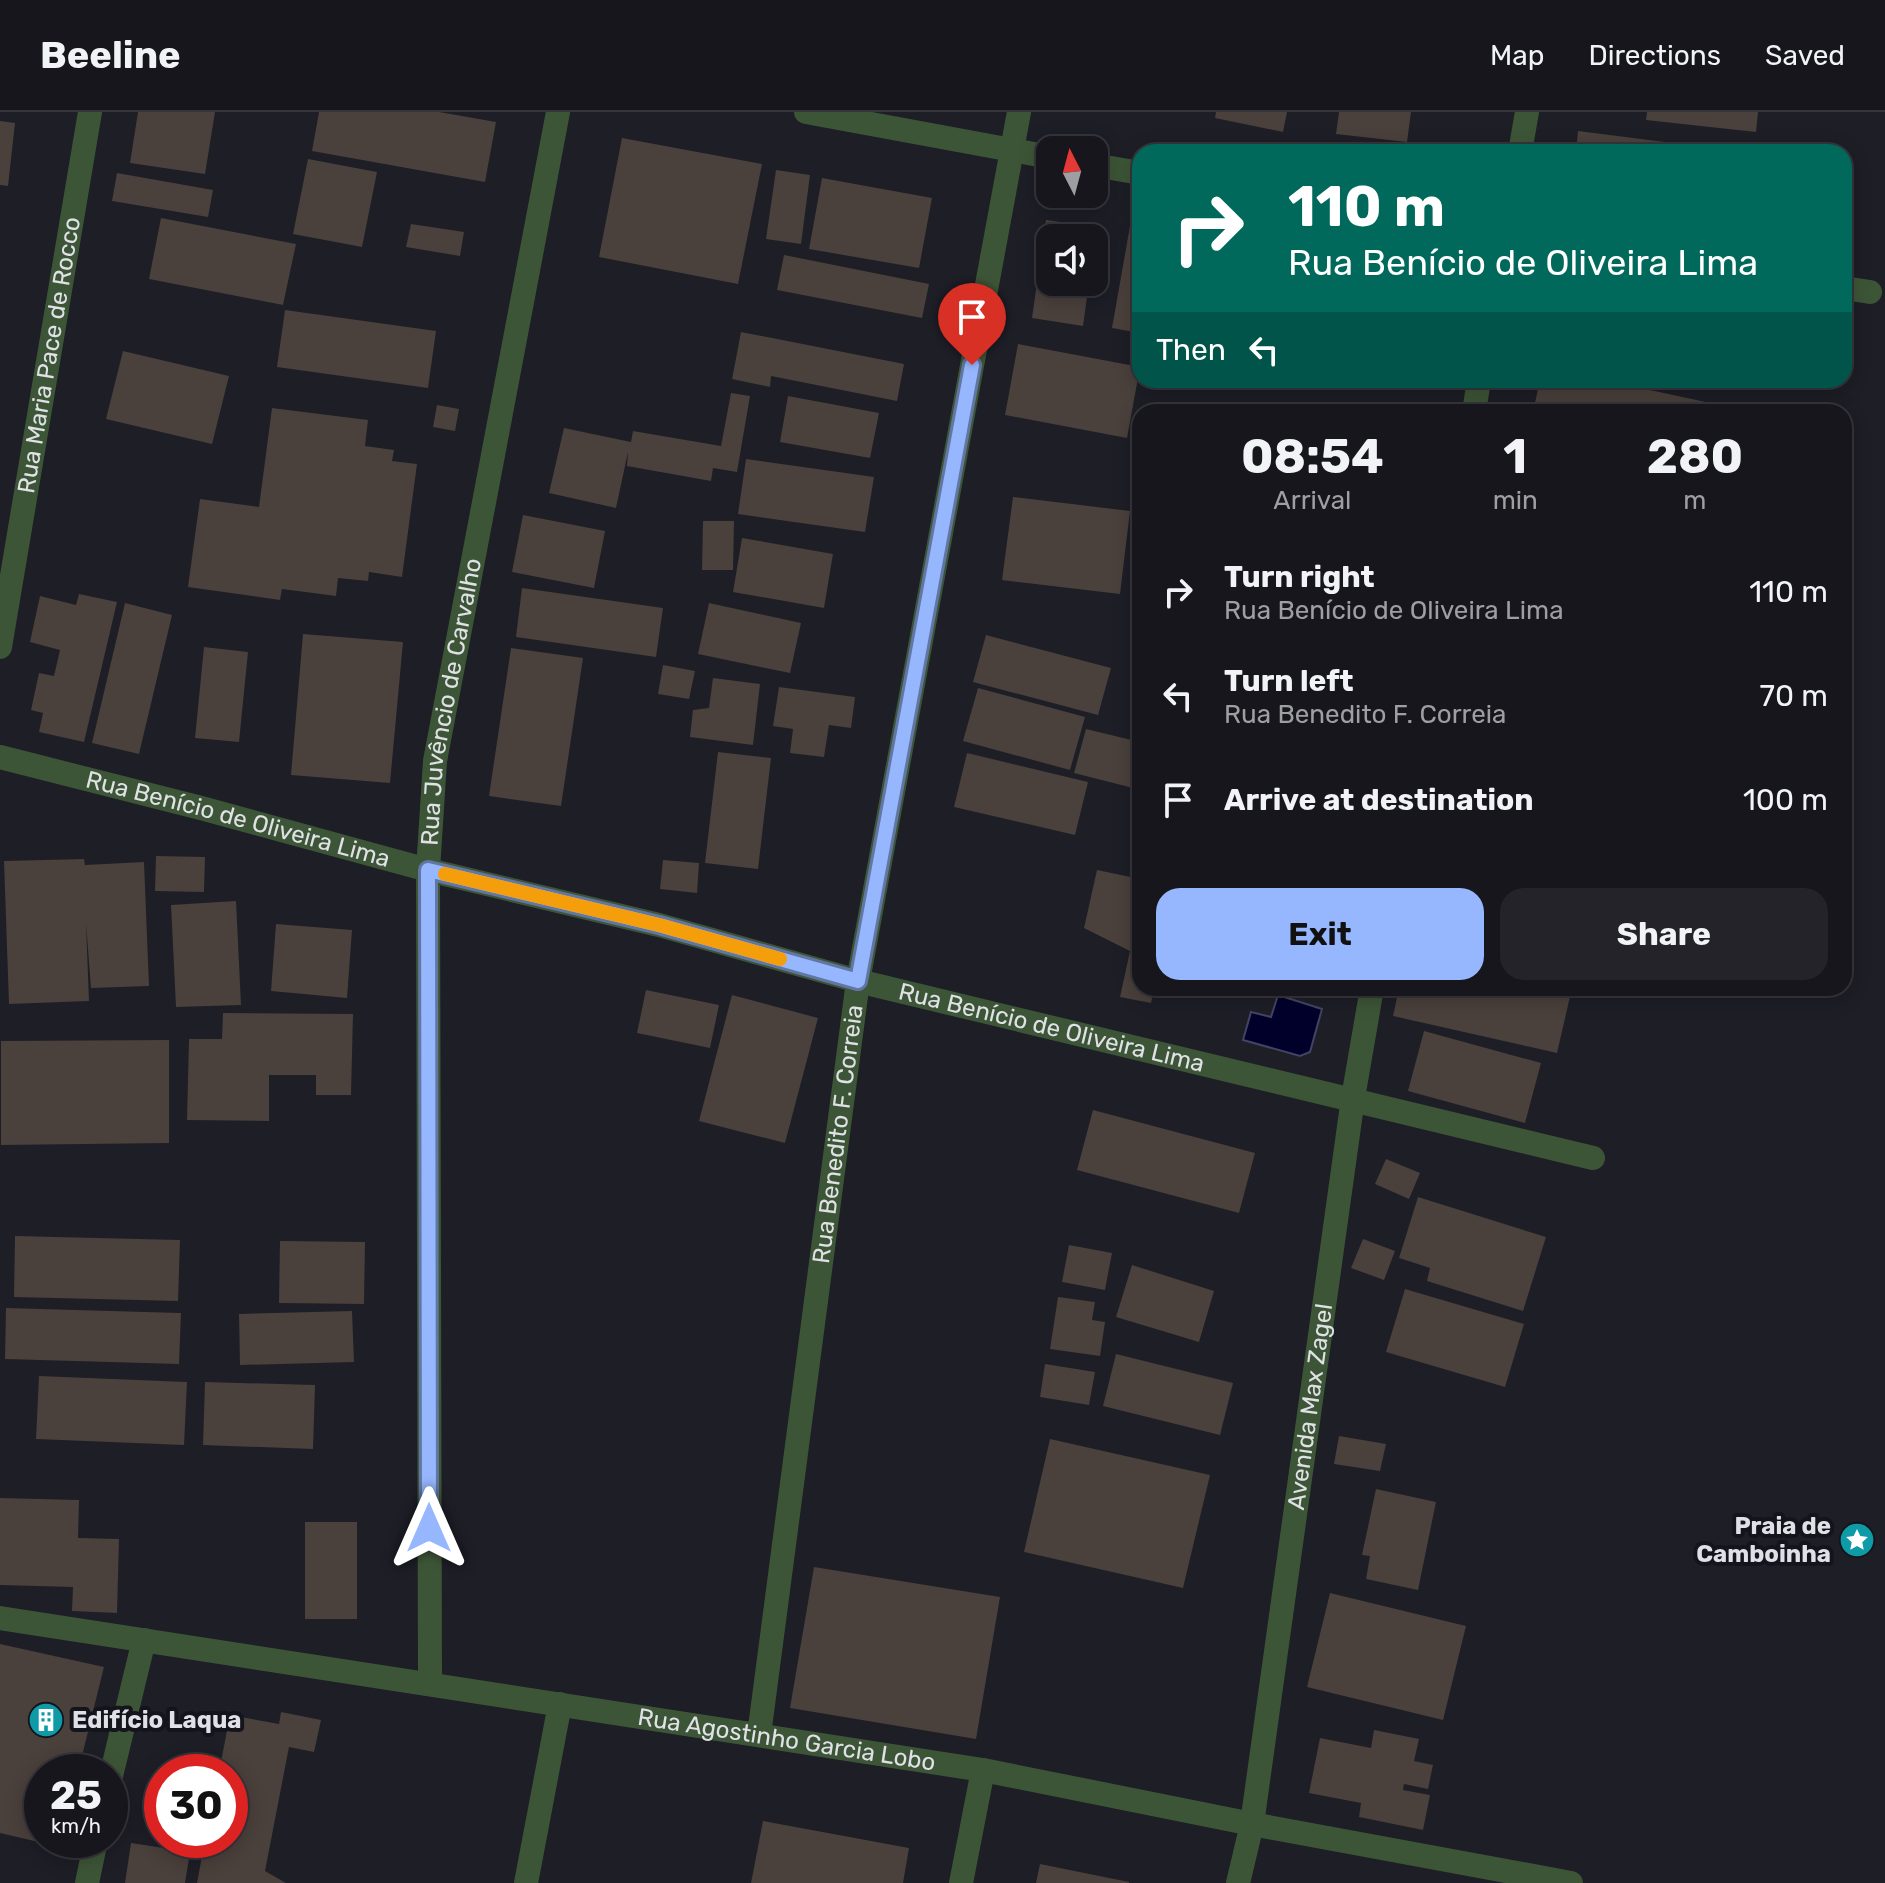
<!DOCTYPE html>
<html lang="en">
<head>
<meta charset="utf-8">
<style>
	body { margin:0; font-family:Rubik,sans-serif; background:#232329; color:#f1f3f6; height:100vh; display:flex; flex-direction:column; font-size:30px; white-space:nowrap }
	* { box-sizing:border-box; margin:0 }
	p { font-size:26px; color:#9e9fa3 }
	.icon { flex:none; width:44px; height:44px; fill:none; stroke:currentColor; stroke-width:2; stroke-linecap:round; stroke-linejoin:round }
	.map { position:relative; flex:1; overflow:hidden }
	.side { position:absolute; left:1132px; top:292px; width:720px; height:592px; display:flex; flex-direction:column; background:#16161c; border-radius:24px; box-shadow:0 4px 20px #0003,0 0 0 2px #35353b }
	.side>* { flex:none }
	.hud { position:absolute; left:1132px; top:32px; width:720px; height:244px; border-radius:24px; box-shadow:0 4px 20px #0003,0 0 0 2px #35353b; background:#00695c; color:#fff; overflow:hidden }
	.needle { width:52px; rotate:354deg }
	.fabs { position:absolute; left:1036px; top:24px; display:grid; gap:16px }
	.fabs a { display:grid; place-items:center; width:72px; height:72px; border-radius:16px; background:#16161c; box-shadow:0 4px 20px #0003,0 0 0 2px #35353b; font-size:40px }
	.speed { position:absolute; left:24px; top:1642px; display:flex; gap:16px; font-size:40px; font-weight:700; text-align:center }
	.speed>* { display:grid; place-content:center; width:104px; height:104px; border-radius:50%; background:#16161c; box-shadow:0 4px 20px #0003,0 0 0 2px #35353b; line-height:1 }
	.speed small { font-size:20px; font-weight:400 }
	.speed .limit { border:12px solid #d22; background:#fff; color:#111 }
	.pin { position:absolute; display:grid; place-items:center; width:68px; height:68px; color:#fff; margin:-82px -34px; border-radius:50% 50% 50% 0; rotate:-45deg; box-shadow:0 0 8px #0007 }
	.pin .icon { rotate:45deg }
	.me { position:absolute; width:88px; margin:-44px; rotate:0deg; stroke-linejoin:round; filter:drop-shadow(0 0 6px #0008) }
	.turn { display:flex; align-items:center; gap:28px; height:168px; padding:0 24px; font-size:36px }
	.turn .icon { width:104px; height:104px; stroke-width:2.5 }
	.turn b { display:block; font-size:56px; line-height:68px }
	.then { display:flex; align-items:center; height:76px; padding:0 24px; background:#0003; gap:16px; font-size:30px }
	.eta { display:flex; justify-content:space-evenly; align-items:center; height:136px; text-align:center }
	.eta b { font-size:48px; font-weight:700; line-height:56px }
	.primary-button { display:flex; gap:16px; margin-top:auto; padding:16px 24px }
	.primary-button a { flex:1; height:92px; border-radius:24px; background:#96b6fd; color:#111; font-size:32px; font-weight:700; line-height:92px; text-align:center }
	.primary-button a+a { background:#232329; color:#f1f3f6 }
	ul { padding:0; list-style:none }
	li { display:flex; align-items:center; gap:24px; height:104px; padding:0 24px }
	li div { flex:1 }
	li b { display:block; font-size:30px }
	li em { font-style:normal }
	header { display:flex; align-items:center; gap:48px; box-sizing:border-box; height:112px; padding:0 40px; background:#16161c; border-bottom:2px solid #35353b }
	header strong { font-size:38px }
	nav { display:flex; gap:44px; margin-inline-start:auto; font-size:28px }
	.map>svg:first-child { display:block }
</style>
</head>
<body>
<header>
<strong>Beeline</strong>
<nav><a>Map</a><a>Directions</a><a>Saved</a></nav>
</header>
<div class="map">
<svg width="1885" height="1771" viewBox="0 0 1885 1771">
	<rect width="100%" height="100%" fill="#1d1e26"/>
	<path fill="#00002b" stroke="#434463" stroke-width="2" d="M1278,883L1322,897L1310,940L1300,944L1243,928L1251,900L1271,905Z"/>
	<path fill="#4a403c" d="M138,0H215L205,62L130,51Z
		M319,0H439L496,10L485,70L312,39Z
		M1216,0H1287L1283,20L1215,6Z
		M1339,0H1411L1407,30L1336,22Z
		M1647,0H1758L1756,20L1646,8Z
		M0,9L15,11L8,74L0,73Z
		M1578,19L1728,38V40H1576Z
		M622,26L762,52L738,172L599,145Z
		M308,47L377,60L362,135L293,122Z
		M776,58L810,63L801,132L766,127Z
		M117,61L213,78L208,105L112,89Z
		M822,66L932,86L919,156L809,137Z
		M161,106L296,132L283,193L149,167Z
		M1046,108L1097,115L1096,126H1050V170H1089L1083,214L1032,206Z
		M411,112L464,120L460,144L406,135Z
		M1130,114L1140,115V221L1112,216Z
		M784,143L929,172L922,206L777,178Z
		M285,198L436,219L428,276L277,255Z
		M741,220L904,252L897,289L771,264L770,275L732,267Z
		M1018,232L1140,255L1127,326L1005,303Z
		M123,239L229,264L212,332L106,307Z
		M1540,268H1604L1710,291L1708,300H1533Z
		M731,281L750,284L737,360L713,356L711,369L627,354L628,340L616,396L549,381L564,316L631,330L633,319L721,334Z
		M788,284L879,301L870,346L780,330Z
		M437,293L459,297L455,319L433,315Z
		M272,296L368,308L365,334L394,338L392,349L417,352L402,465L369,460L368,469L338,466L336,484L282,477L280,488L188,475L200,387L259,395Z
		M746,347L874,365L865,420L738,402Z
		M1013,385L1130,399L1120,482L1002,468Z
		M523,403L605,419L594,476L512,460Z
		M703,409H734L733,458H702Z
		M742,426L833,442L824,496L733,480Z
		M522,476L663,496L656,545L516,525Z
		M79,482L117,490L84,630L39,620L43,601L31,598L39,561L54,564L60,538L30,530L40,484L76,493Z
		M125,491L172,503L139,642L92,631Z
		M709,491L801,511L790,561L698,542Z
		M303,522L403,530L390,671L291,663Z
		M986,523L1111,556L1098,603L973,570Z
		M204,535L248,540L239,630L195,626Z
		M511,536L583,546L561,694L489,684Z
		M663,553L695,559L689,587L658,582Z
		M713,566L760,572L753,633L690,625L693,598L709,596Z
		M779,575L855,585L851,616L829,613L824,645L790,641L793,617L773,614Z
		M978,576L1085,605L1070,658L963,629Z
		M1086,617L1140,630V665L1137,677L1074,661Z
		M718,640L771,646L758,757L705,751Z
		M967,641L1088,670L1075,723L954,695Z
		M156,744L205,745L204,780L155,779Z
		M84,747L85,753L144,750L149,874L91,876L86,811L89,889L9,892L4,749Z
		M663,748L699,751L697,781L660,777Z
		M1097,758L1140,767V876H1154L1151,891L1120,885L1130,839L1084,816Z
		M236,789L241,893L176,895L171,793Z
		M276,812L352,818L347,886L271,879Z
		M1399,876H1572L1557,941L1393,904Z
		M646,878L719,893L710,936L637,921Z
		M732,883L818,906L785,1031L699,1009Z
		M223,901L353,902L351,983H316V963H269V1009L187,1008L189,927H222Z
		M1424,919L1541,951L1525,1011L1408,979Z
		M169,928V1031L1,1033V929Z
		M1093,998L1255,1041L1239,1101L1077,1058Z
		M1386,1047L1420,1061L1409,1087L1375,1072Z
		M1418,1085L1546,1125L1523,1199L1427,1169L1430,1156L1399,1146Z
		M15,1124L180,1128L178,1189L14,1185Z
		M1363,1127L1395,1139L1384,1168L1351,1156Z
		M280,1129L365,1130L364,1192L279,1191Z
		M1069,1133L1112,1141L1105,1178L1062,1170Z
		M1132,1153L1214,1179L1199,1230L1116,1205Z
		M1405,1177L1524,1212L1505,1275L1386,1240Z
		M1058,1185L1095,1190L1092,1208L1105,1210L1100,1244L1050,1237Z
		M6,1196L181,1201L179,1252L5,1247Z
		M352,1199L354,1250L240,1253L239,1202Z
		M1116,1242L1233,1271L1220,1323L1103,1294Z
		M1045,1252L1095,1260L1089,1293L1040,1285Z
		M39,1264L187,1270L184,1333L36,1327Z
		M205,1270L315,1273L313,1337L203,1333Z
		M1339,1324L1386,1332L1380,1359L1334,1352Z
		M1050,1327L1210,1363L1183,1476L1024,1440Z
		M1376,1377L1436,1390L1418,1478L1366,1467L1370,1444L1362,1443Z
		M0,1386L79,1388L78,1426L119,1427L117,1501L72,1499L73,1475L0,1473Z
		M305,1410H357V1507H305Z
		M814,1455L1000,1485L976,1627L790,1596Z
		M1330,1481L1466,1514L1443,1608L1307,1575Z
		M0,1532L104,1555L78,1660H42V1728H62L60,1735L0,1721Z
		M281,1600L321,1608L314,1640L289,1635L265,1759L286,1771H197L205,1728H230V1660H219L230,1603L279,1612Z
		M1374,1618L1419,1627L1414,1649L1433,1653L1428,1677L1404,1672L1403,1678L1430,1683L1423,1718L1359,1705L1361,1691L1309,1681L1320,1626L1371,1636Z
		M763,1709L909,1736L903,1771H751Z
		M131,1731L190,1740L185,1771H125Z
		M1040,1752L1129,1770V1771H1036Z"/>
	<g fill="none" stroke-linecap="round" stroke-linejoin="round">
		<g stroke="#3d5537" stroke-width="24">
			<path d="M806,0L1050,45"/>
			<path d="M1520,40L1527,0"/>
			<path d="M1094,53L1140,61"/>
			<path d="M1844,176L1870,180"/>
			<path d="M1474,300L1479,268"/>
			<path id="s1" d="M0,535L90,0"/>
			<path id="s2" d="M0,645L201,696L428,758L659,813L858,869L1593,1046"/>
			<path id="s3" d="M0,1506L983,1658L1252,1712L1571,1771"/>
			<path id="s4" d="M430,1572L428,758L435,649L558,0"/>
			<path id="s5" d="M759,1623L858,869L1019,0"/>
			<path d="M110,1668L144,1528"/>
			<path d="M87,1771L96,1728"/>
			<path d="M526,1771L560,1592"/>
			<path d="M961,1771L983,1658"/>
			<path id="s6" d="M1238,1771L1252,1712L1353,986L1372,876"/>
		</g>
	</g>
	<g fill="none" stroke-linecap="round" stroke-linejoin="round">
		<defs>
			<path id="route" d="M429,1416L428,758L659,813L858,869L972,253"/>
		</defs>
		<use href="#route" stroke="#6276a4" stroke-width="20"/>
		<use href="#route" stroke="#96b6fd" stroke-width="14"/>
		<path stroke="#f59e0b" stroke-width="14" d="M445,762L659,813L780,847"/>
	</g>
	<defs>
		<symbol id="sight-disc" viewBox="-11 -11 22 22"><circle r="9.5" fill="#0f9aa8" stroke="#14151c"/><path d="M0-6L1.8-2.2L6-1.7L2.9 1.2L3.7 5.4L0 3.3L-3.7 5.4L-2.9 1.2L-6-1.7L-1.8-2.2Z" fill="#fff"/></symbol>
		<symbol id="building-disc" viewBox="-11 -11 22 22"><circle r="9.5" fill="#0f9aa8" stroke="#14151c"/><path d="M-4-6H4V6H1V3H-1V6H-4ZM-2.5-4.3h1.7v1.8h-1.7ZM.8-4.3h1.7v1.8H.8ZM-2.5-1h1.7V.8h-1.7ZM.8-1h1.7V.8H.8Z" fill="#fff"/></symbol>
	</defs>
	<g fill-rule="evenodd">
		<use href="#sight-disc" x="1837" y="1408" width="40" height="40"/>
		<use href="#building-disc" x="26" y="1588" width="40" height="40"/>
	</g>
	<g text-anchor="middle" dominant-baseline="central" stroke-width="8" stroke-linejoin="round" paint-order="stroke">
		<g font-size="24" fill="#e0e1e6" stroke="#14151c">
			<text stroke="none"><textPath href="#s1" startOffset="296">Rua Maria Pace de Rocco</textPath></text>
			<text stroke="none"><textPath href="#s4" startOffset="984">Rua Juvêncio de Carvalho</textPath></text>
			<text stroke="none"><textPath href="#s2" startOffset="246">Rua Benício de Oliveira Lima</textPath></text>
			<text stroke="none"><textPath href="#s2" startOffset="1086">Rua Benício de Oliveira Lima</textPath></text>
			<text stroke="none"><textPath href="#s5" startOffset="606">Rua Benedito F. Correia</textPath></text>
			<text stroke="none"><textPath href="#s6" startOffset="482">Avenida Max Zagel</textPath></text>
			<text stroke="none"><textPath href="#s3" startOffset="796">Rua Agostinho Garcia Lobo</textPath></text>
		</g>
		<g font-size="24" font-weight="bold" fill="#e0e1e6" stroke="#14151c" text-anchor="end">
			<text x="1831" y="1414">Praia de<tspan x="1831" dy="28">Camboinha</tspan></text>
			<text x="72" y="1608" text-anchor="start">Edifício Laqua</text>
		</g>
	</g>
</svg>
<div class="fabs">
<a><svg class="needle" viewBox="-14 -14 28 28"><path d="M0-13l5 13h-10z" fill="#e53935"/><path d="M0 13l5-13h-10z" fill="#9e9fa3"/></svg></a>
<a><svg class="icon" aria-label="sound" viewBox="0 0 24 24"><path d="M4 9h4l5-4v14l-5-4H4zM17 9q2 3 0 6"/></svg></a>
</div>
<div class="speed"><div>25<small>km/h</small></div><div class="limit">30</div></div>
<div class="pin" style="left:972px;top:253px;background:#d93025"><svg class="icon" aria-label="arrive" viewBox="0 0 24 24"><path d="M6 21V4h12l-3 4 3 4H6"/></svg></div>
<svg class="me" style="left:429px;top:1416px" viewBox="-20 -20 40 40"><path d="M0-17L14 15 0 8-14 15z" fill="#96b6fd" stroke="#fff" stroke-width="4"/></svg>
<div class="hud">
<div class="turn"><svg class="icon" aria-label="right" viewBox="0 0 24 24"><path d="M7 20v-9h11M14 6l5 5-5 5"/></svg><div><b>110 m</b>Rua Benício de Oliveira Lima</div></div>
<div class="then">Then<svg class="icon" aria-label="left" viewBox="0 0 24 24"><path d="M17 20v-9H6M10 6l-5 5 5 5"/></svg></div>
</div>
<section class="side">
<div class="eta">
<div><b>08:54</b><p>Arrival</p></div>
<div><b>1</b><p>min</p></div>
<div><b>280</b><p>m</p></div>
</div>
<ul>
<li><svg class="icon" aria-label="right" viewBox="0 0 24 24"><path d="M7 20v-9h11M14 6l5 5-5 5"/></svg><div><b>Turn right</b><p>Rua Benício de Oliveira Lima</p></div><em>110 m</em></li>
<li><svg class="icon" aria-label="left" viewBox="0 0 24 24"><path d="M17 20v-9H6M10 6l-5 5 5 5"/></svg><div><b>Turn left</b><p>Rua Benedito F. Correia</p></div><em>70 m</em></li>
<li><svg class="icon" aria-label="arrive" viewBox="0 0 24 24"><path d="M6 21V4h12l-3 4 3 4H6"/></svg><div><b>Arrive at destination</b></div><em>100 m</em></li>
</ul>
<div class="primary-button"><a>Exit</a><a>Share</a></div>
</section>
</div>
</body>
</html>
